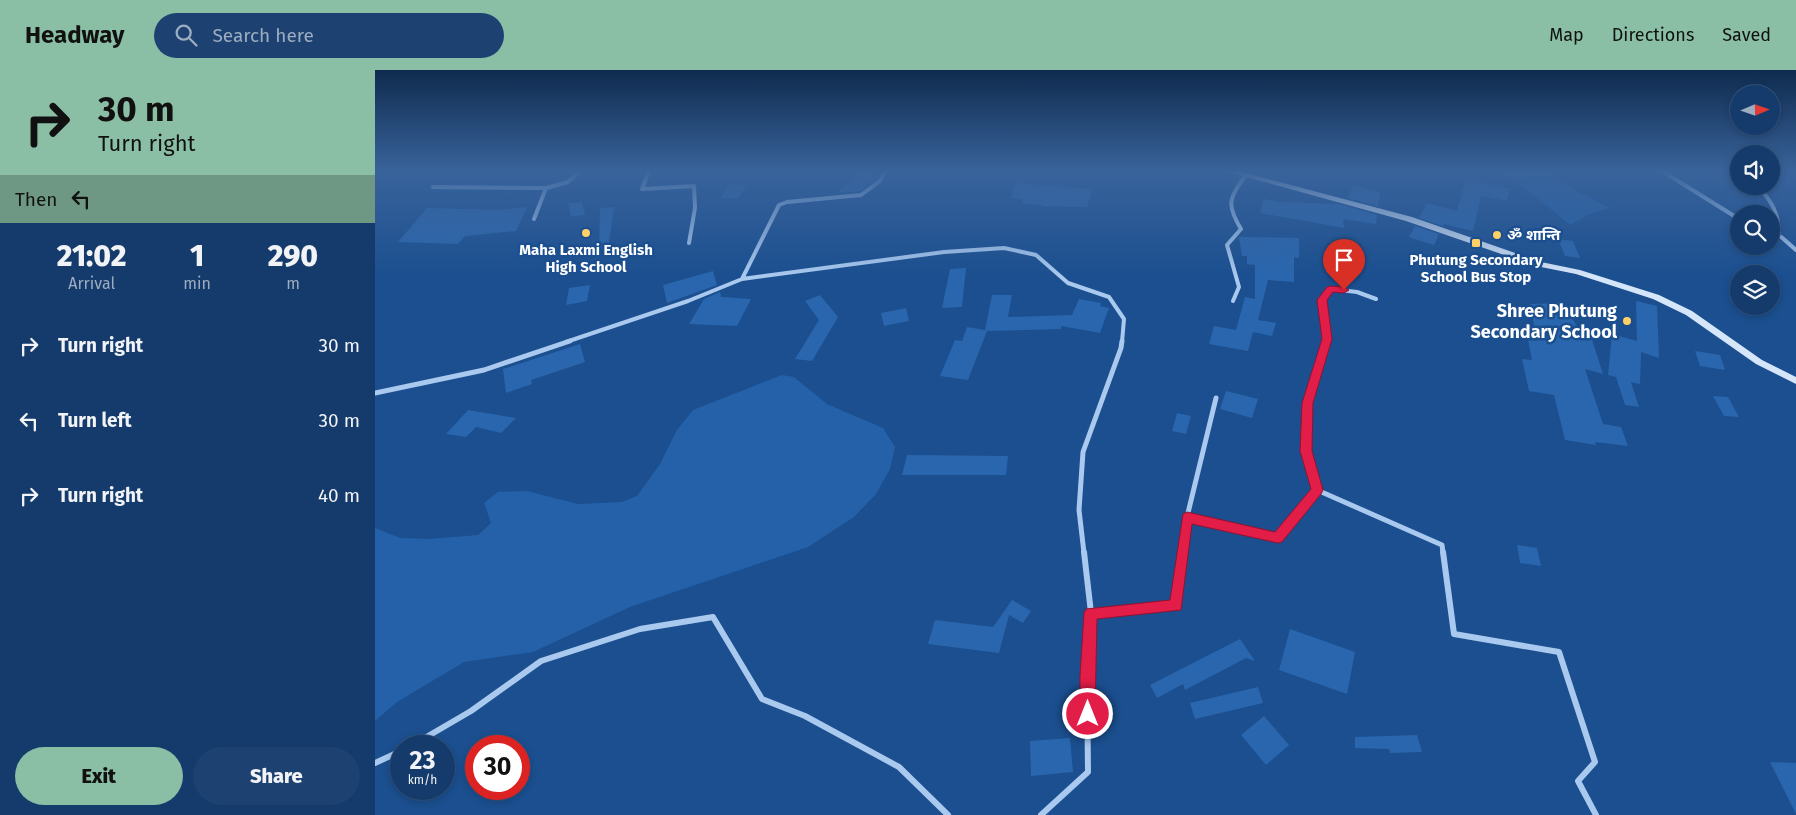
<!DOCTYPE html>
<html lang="en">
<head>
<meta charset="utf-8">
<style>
	body { margin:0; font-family:"Fira Sans","Noto Sans Devanagari",sans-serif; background:#1d4271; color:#f1f3f6; height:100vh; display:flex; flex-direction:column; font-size:19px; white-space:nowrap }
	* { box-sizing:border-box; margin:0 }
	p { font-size:16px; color:#9dadc1 }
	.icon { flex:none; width:28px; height:28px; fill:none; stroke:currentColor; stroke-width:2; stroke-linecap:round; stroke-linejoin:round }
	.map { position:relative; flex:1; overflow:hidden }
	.panel { display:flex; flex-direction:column; background:#143b6b; width:375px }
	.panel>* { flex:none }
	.guide { background:#8abfa5; color:#111; overflow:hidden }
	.needle { width:32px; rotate:88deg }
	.controls { position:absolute; left:1355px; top:15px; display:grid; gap:10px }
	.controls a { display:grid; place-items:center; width:50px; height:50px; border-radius:50%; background:#143b6b; box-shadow:0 2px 8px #0003,0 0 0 1px #33557e; font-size:25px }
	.speed { position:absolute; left:15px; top:665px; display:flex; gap:10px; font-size:25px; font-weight:700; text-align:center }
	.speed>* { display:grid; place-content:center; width:65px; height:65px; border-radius:50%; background:#143b6b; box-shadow:0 2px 8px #0003,0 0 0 1px #33557e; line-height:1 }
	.speed small { font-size:12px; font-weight:400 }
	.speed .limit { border:8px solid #d22; background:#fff; color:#111 }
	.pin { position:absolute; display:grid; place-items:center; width:42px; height:42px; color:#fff; margin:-51px -21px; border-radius:50% 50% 50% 0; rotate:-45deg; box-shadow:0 0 5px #0007 }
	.pin .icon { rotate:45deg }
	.me { position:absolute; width:55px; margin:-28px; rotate:0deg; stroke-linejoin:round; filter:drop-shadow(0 0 4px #0008) }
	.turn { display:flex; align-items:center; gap:18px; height:105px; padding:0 15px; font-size:22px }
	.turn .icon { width:65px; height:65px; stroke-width:2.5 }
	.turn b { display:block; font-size:35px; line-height:42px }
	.then { display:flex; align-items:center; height:48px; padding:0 15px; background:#0003; gap:10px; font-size:19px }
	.eta { display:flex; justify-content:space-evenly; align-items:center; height:85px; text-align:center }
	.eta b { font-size:30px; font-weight:800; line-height:35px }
	.primary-button { display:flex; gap:10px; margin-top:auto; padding:10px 15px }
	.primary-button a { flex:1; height:58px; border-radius:30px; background:#8abfa5; color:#111; font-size:20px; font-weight:800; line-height:58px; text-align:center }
	.primary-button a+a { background:#1d4271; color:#f1f3f6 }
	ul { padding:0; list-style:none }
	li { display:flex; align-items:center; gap:15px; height:75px; padding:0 15px }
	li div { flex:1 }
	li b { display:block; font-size:19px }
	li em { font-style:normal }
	header { display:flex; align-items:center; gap:30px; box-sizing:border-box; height:70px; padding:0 25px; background:#8abfa5; color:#111 }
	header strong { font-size:24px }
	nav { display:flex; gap:28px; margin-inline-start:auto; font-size:18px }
	.search { width:350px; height:45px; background:#1d4271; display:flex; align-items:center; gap:12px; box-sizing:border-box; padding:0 18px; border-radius:28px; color:#9dadc1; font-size:19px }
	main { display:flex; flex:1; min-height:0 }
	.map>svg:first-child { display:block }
</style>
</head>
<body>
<header>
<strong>Headway</strong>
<div class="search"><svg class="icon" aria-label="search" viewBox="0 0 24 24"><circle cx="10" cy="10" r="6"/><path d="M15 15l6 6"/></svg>Search here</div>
<nav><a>Map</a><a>Directions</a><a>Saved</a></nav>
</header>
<main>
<section class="panel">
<div class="guide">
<div class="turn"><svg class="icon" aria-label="right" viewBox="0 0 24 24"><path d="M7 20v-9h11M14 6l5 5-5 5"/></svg><div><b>30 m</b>Turn right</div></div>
<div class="then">Then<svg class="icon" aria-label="left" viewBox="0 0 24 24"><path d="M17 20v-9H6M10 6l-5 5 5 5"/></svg></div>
</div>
<div class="eta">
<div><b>21:02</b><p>Arrival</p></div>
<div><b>1</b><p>min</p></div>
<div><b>290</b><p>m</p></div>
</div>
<ul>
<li><svg class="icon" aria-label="right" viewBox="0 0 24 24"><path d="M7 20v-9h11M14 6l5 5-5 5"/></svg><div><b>Turn right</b></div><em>30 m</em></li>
<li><svg class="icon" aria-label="left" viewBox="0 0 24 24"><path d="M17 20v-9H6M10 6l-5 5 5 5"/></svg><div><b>Turn left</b></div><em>30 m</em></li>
<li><svg class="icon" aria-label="right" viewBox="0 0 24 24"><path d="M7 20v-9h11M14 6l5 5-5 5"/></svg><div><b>Turn right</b></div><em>40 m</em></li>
</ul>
<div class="primary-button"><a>Exit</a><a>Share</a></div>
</section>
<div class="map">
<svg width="1421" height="745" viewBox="0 0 1421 745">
	<rect width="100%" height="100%" fill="#1b4f8f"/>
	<path fill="#2461a8" d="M1123,101H1174L1198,119L1235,138L1215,144L1195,155L1150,118Z
		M407,305L419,307L452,334L508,358L520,377L515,399L501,424L479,447L433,477L255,537L158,582L89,592L22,632L0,651V458L25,468L54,469L103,465L116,453L109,433L123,422L152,421L203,434L247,432L262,426L285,394L302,360L318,340Z"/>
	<path fill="#2a66ad" d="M485,101L504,105L485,121L462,123Z
		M1091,109L1135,119L1132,131L1106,126L1098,161L1069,154L1068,156L1044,148L1052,133L1082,141Z
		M641,112L661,115L717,119L712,137L667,136V135L647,133L648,129L636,128Z
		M355,114L372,115L363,128H346Z
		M978,115L1005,122L1003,136L973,128Z
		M889,129L906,132L964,134L1002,145L1001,154L968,149L969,158L885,143Z
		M207,132L210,145L196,146L193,133Z
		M152,137L141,161L90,166L83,174L23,172L52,138L124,140Z
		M239,137L233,179L224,178L225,138Z
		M1040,156L1064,164L1059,175L1034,167Z
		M864,167L924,168V188L919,187V212L893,210L883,250L901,253L897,266L878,262L873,281L834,274L839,256L861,260L870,227L880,229V195L872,194V186H867Z
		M1183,169L1198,171L1205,188L1190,186Z
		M591,198L587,237L567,238L575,199Z
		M338,201L342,215L292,233L288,215Z
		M215,215L212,231L191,235L194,218Z
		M345,222L346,227L376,229L362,256L314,254L329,229Z
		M445,225L463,247L437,291L420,289L444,250L430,231Z
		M617,225H637L633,247L697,245L704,229L726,233L725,236L734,238L725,263L686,256V259L612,261L593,310L565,306L580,270L587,271L592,257L610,260Z
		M1261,231L1282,236L1284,288L1266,282L1265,314L1256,312L1264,337L1250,335L1241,307L1233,305L1237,264L1262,271Z
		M1187,233L1202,256L1213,257L1228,304L1210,299L1228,354L1246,357L1253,376L1220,372L1221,375L1190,370L1179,325L1154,321L1147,289L1157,290L1153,270L1162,271L1155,234Z
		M531,238L534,251L509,256L506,243Z
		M205,274L210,292L156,310L157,314L131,323L128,299Z
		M1320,281L1345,285L1350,300L1325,296Z
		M851,321L883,329L877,348L845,339Z
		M1338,326L1353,327L1364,347L1349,346Z
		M93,340L141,348L126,363L101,357L91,367L71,364Z
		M802,343L816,346L811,364L797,361Z
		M532,385L633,386L631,405H527Z
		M1142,475L1162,478L1166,496L1145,493Z
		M637,530L656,541L648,553L634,545L624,583L553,574L560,550L618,557Z
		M915,559L980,582L972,624L904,600Z
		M865,569L880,591L871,588L810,620L808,614L782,628L775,615Z
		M883,617L888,633L820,649L815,633Z
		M889,646L914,675L891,695L866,665Z
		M1042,665L1047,682L1015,683L1014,679L980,678V667Z
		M695,668L698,702L656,706L655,671Z
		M1395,692L1421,693V744Z"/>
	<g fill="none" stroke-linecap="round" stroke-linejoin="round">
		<path stroke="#a9c9ee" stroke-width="4" d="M274,101L267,119L319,116L320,138L314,173
			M1287,101L1364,149
			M1383,116C1397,132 1404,143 1404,165
			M58,117L171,118
			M159,149L171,118L193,112L205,101
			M1396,165H1404L1421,180
			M367,209L569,182L629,178L661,185L693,213L734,227L749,249L747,272
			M858,231L864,217L852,175L866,159C851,134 854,129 870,106
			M191,272L313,231L367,209L404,135L412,132L486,125L505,111L510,101
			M951,272L947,230L956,219L982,222L1001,229"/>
		<path stroke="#a9c9ee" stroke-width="5" d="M0,323L109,300L195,271
			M841,328L812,447L903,468L942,420L1067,475L1068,483
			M942,420L931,381L933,333L951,271
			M709,483L704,440L708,382L746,278L747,271
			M807,483L812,447"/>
		<path stroke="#a9c9ee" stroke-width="6" d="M1068,482L1079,564L1184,582L1220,692L1203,711L1221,745
			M716,543L801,535L808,482
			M36,676L96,641L166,591L265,559L338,547L387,629L430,646L524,697L573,745
			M0,693L26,681
			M666,745L713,702L712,606L716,543L709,482"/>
		<path fill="#d6e6fa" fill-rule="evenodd" d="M850,101H863L1037,147L1166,192L1205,200L1284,225L1317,241L1387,290L1421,307V314L1381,294L1311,245L1278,229L1201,204L1161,196L1031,151Z"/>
	</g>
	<linearGradient id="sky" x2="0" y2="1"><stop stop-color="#0f2b4f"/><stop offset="0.49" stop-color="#39639b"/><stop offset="1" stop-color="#39639b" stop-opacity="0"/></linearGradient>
	<rect width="1421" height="206" fill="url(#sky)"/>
	<path fill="#e11d48" stroke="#92132f" d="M956,216L969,217L974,220L969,223L958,222L952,230L957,269L938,333L937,381L948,420L946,424L907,472L903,473L817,454L806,540L722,549L720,644L718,649L713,651L707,649L705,644V606L709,543L711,539L795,530L808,444L812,442L900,462L936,419L925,381L927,333L947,269L942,230L952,217Z"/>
	<g fill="#ffd166" stroke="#1b4f8f" stroke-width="2">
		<circle cx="211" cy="163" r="5"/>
		<circle cx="1122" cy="165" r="5"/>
		<rect x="1096" y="168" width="10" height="10" rx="2.5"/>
		<circle cx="1252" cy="251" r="5"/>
	</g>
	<g text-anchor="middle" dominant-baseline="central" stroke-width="5" stroke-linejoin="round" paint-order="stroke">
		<g font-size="15" font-weight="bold" fill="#fff" stroke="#1b4f8f">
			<text x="1132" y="165" text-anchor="start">ॐ शान्ति</text>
			<text x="211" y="180">Maha Laxmi English<tspan x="211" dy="17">High School</tspan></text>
			<text x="1101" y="190">Phutung Secondary<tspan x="1101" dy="17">School Bus Stop</tspan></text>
		</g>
		<g font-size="18" font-weight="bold" fill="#fff" stroke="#1b4f8f" text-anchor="end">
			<text x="1242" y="241">Shree Phutung<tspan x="1242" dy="21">Secondary School</tspan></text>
		</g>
	</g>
</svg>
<div class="controls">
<a><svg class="needle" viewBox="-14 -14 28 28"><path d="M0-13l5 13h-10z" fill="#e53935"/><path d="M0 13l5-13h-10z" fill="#9dadc1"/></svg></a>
<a><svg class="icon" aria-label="sound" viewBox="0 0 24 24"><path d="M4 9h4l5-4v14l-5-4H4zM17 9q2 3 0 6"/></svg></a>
<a><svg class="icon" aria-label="search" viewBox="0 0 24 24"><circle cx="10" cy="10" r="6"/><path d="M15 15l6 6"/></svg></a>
<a><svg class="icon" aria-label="layers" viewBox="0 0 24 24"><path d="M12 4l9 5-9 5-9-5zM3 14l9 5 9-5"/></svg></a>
</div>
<div class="speed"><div>23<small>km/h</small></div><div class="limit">30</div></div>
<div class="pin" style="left:969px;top:220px;background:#d93025"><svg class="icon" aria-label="arrive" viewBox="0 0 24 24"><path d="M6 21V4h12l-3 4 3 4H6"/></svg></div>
<svg class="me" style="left:713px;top:644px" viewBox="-20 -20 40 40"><circle r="17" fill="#e11d48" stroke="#fff" stroke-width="3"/><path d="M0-11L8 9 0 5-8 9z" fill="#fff"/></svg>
</div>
</main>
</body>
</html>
